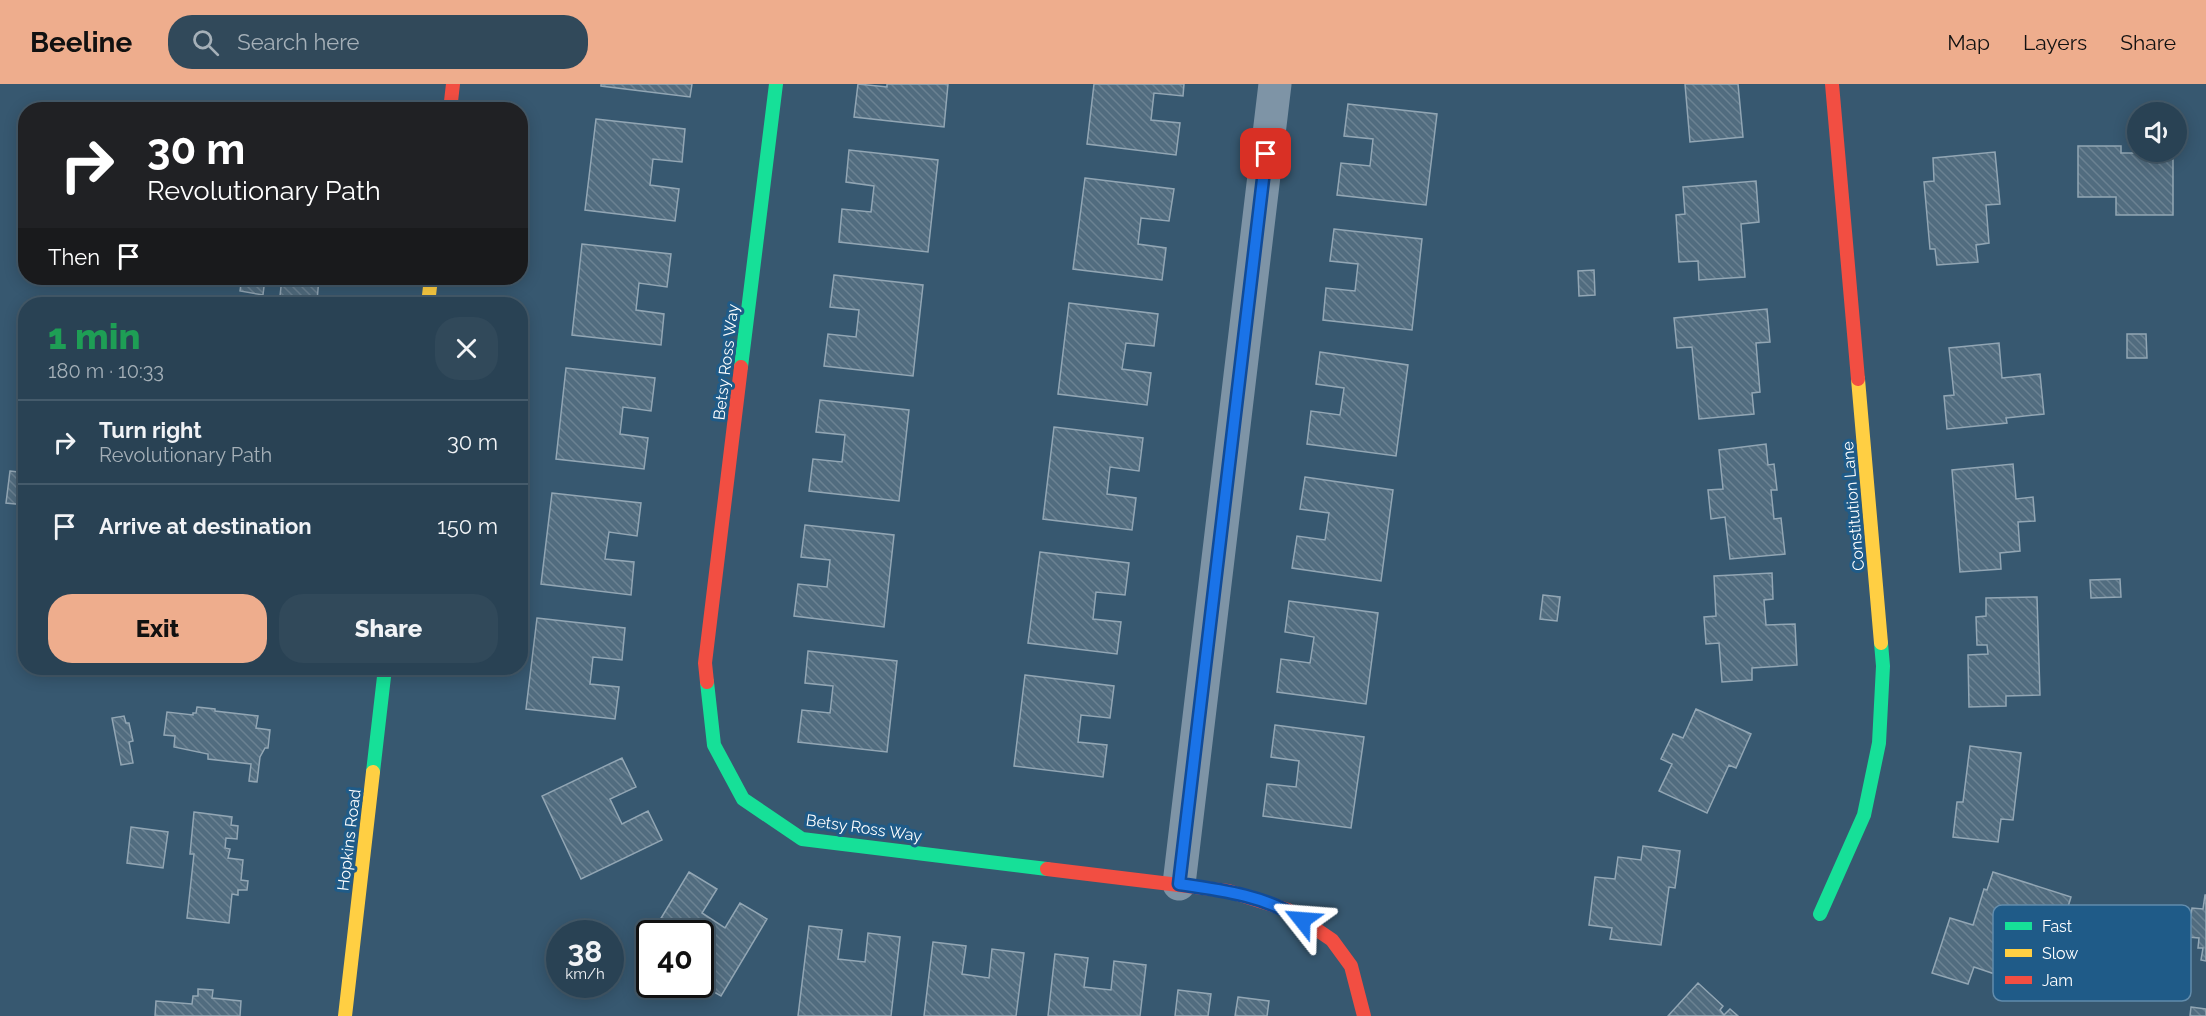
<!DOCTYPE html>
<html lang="en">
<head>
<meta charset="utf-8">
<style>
	body { margin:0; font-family:Raleway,sans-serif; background:#31495a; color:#f1f3f6; height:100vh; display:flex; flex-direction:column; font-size:22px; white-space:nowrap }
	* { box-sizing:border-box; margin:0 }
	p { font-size:20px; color:#a5b0b8 }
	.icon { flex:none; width:33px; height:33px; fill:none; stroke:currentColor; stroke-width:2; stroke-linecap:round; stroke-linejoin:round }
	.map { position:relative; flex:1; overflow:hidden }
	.drawer { position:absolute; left:18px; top:213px; width:510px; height:378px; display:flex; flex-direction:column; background:#294254; border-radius:24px; box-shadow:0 3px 15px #0003,0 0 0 2px #455b6b }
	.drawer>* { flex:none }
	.top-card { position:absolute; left:18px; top:18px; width:510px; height:183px; border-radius:24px; box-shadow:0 3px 15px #0003,0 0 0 2px #455b6b; background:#202124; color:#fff; overflow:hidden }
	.fabs { position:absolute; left:2127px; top:18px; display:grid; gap:12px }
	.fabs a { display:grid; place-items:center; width:60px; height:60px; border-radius:50%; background:#294254; box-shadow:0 3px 15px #0003,0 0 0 2px #455b6b; font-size:30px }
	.speed { position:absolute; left:546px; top:836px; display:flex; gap:12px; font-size:30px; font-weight:700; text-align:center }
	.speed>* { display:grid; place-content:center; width:78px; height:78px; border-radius:50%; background:#294254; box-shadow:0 3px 15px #0003,0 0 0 2px #455b6b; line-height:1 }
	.speed small { font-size:15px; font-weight:400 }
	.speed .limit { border:3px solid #111; border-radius:9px; background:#fff; color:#111 }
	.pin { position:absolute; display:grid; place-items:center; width:51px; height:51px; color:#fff; margin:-26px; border-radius:12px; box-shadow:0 3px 9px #0006 }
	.me { position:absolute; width:66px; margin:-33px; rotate:298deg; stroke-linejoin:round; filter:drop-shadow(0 0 4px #0008) }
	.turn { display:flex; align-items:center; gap:21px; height:126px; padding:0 30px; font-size:27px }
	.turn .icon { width:78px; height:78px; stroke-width:2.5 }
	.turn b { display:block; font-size:42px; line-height:51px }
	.then { display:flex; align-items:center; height:57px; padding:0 30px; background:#0003; gap:12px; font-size:22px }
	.round { display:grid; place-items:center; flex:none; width:63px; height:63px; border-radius:24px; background:#31495a }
	.head { display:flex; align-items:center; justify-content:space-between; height:102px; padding:0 30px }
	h1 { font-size:36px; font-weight:800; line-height:45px; color:#1e9e55 }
	.button { display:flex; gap:12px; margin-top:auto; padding:12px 30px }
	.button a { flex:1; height:69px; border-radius:24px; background:#eead8d; color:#111; font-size:24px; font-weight:800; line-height:69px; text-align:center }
	.button a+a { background:#31495a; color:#f1f3f6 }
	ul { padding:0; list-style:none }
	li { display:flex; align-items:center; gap:18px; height:84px; padding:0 30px; border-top:2px solid #455b6b }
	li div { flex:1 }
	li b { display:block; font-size:22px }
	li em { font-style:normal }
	header { display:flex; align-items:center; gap:36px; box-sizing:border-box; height:84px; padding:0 30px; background:#eead8d; color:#111 }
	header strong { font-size:28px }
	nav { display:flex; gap:33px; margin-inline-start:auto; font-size:21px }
	.search { width:420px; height:54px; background:#31495a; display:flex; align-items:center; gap:15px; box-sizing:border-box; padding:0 21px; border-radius:24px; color:#a5b0b8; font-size:22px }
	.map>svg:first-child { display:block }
</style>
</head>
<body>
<header>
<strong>Beeline</strong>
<div class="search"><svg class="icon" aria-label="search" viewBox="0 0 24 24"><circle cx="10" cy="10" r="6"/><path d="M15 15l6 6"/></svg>Search here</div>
<nav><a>Map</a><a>Layers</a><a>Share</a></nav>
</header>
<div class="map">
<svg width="2206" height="932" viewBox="0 0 2206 932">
	<defs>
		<pattern id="building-back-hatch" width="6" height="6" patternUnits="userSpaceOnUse" patternTransform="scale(1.5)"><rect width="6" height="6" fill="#516c7f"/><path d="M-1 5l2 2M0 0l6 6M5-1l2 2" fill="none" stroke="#6b8292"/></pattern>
	</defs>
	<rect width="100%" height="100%" fill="#375870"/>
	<path fill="url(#building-back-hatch)" stroke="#92a6b4" stroke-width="1.5" d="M601,0H692L690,13L601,2Z
		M858,0L887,3V0H948L944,43L854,33Z
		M1094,0H1184L1183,12L1154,9L1151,36L1180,39L1176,71L1087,60Z
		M1685,0H1738L1743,53L1690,58Z
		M1348,20L1437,30L1426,121L1337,111L1341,79L1370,82L1373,55L1344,52Z
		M596,35L685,45L682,78L653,75L650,101L679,105L675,137L585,126Z
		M2134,56H2138V68H2173V131H2116V113H2078V62H2121V69H2134Z
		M849,66L938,76L928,168L839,158L842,125L871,128L874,102L846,98Z
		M1995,68L2000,120L1986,121L1989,159L1976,161L1978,178L1937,181L1935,165H1930L1924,98L1934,97L1933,74Z
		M1085,94L1174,105L1169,137L1141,134L1138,160L1166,164L1162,196L1073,185Z
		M1756,97L1759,138L1741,140L1745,193L1699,196L1698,177L1679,178L1676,131L1685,130L1683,103Z
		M1334,145L1422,155L1412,246L1323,236L1326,204L1355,207L1358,180L1330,177Z
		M582,160L671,170L667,203L639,199L636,226L664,230L661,261L572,251Z
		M1594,186L1595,211L1579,212L1578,187Z
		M834,191L923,201L913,292L824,282L828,250L856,253L859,226L830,223Z
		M242,194H265L263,211L240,207Z
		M282,194H319L317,217L280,212Z
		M1069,219L1158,230L1154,262L1126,259L1122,285L1151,289L1147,321L1058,310Z
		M1767,225L1770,258L1756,259L1760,308L1752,309L1754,330L1699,335L1692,263L1677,264L1674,234Z
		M2127,250H2146L2147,274H2127Z
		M1999,259L2002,294L2040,290L2044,330L2006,334L2007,339L1947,345L1944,312L1954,311L1949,264Z
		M1320,268L1408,281L1396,372L1307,360L1311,327L1340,331L1344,304L1316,300Z
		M566,284L655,294L651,327L623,323L620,350L648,354L644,385L556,375Z
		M820,316L909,326L899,417L809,407L813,375L842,378L845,351L816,348Z
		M1054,343L1143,354L1139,387L1110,383L1107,410L1136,414L1132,446L1043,435Z
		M1766,360L1768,381L1774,380L1777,406H1771L1774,435L1781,434L1785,470L1730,475L1725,433L1711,435L1708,406L1723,405L1719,366Z
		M2013,380L2016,415L2033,413L2035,437L2018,438L2020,467L2000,469L2001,485L1960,488L1952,386Z
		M10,387L26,389L25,421L6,419Z
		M1305,393L1393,406L1381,497L1292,484L1297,452L1325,456L1329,429L1300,425Z
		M552,409L641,419L637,452L609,448L605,475L634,478L631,511L541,500Z
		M805,441L894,451L884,543L794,532L798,500L827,503L830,476L801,473Z
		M1040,468L1129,479L1125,511L1096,508L1093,535L1121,538L1117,570L1028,559Z
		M1772,489L1773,515L1764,516L1766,541L1795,540L1797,581L1752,584V596L1722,598L1719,559L1706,560L1704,533L1716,532L1714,492Z
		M2120,495L2121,513L2091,514L2090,496Z
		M1543,511L1560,513L1557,537L1540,535Z
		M2037,513L2040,611L2006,612V622L1969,623L1968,571L1988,570L1987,561H1977L1976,533L1986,532V514Z
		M1289,517L1378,529L1366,620L1277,608L1281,575L1310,579L1314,553L1285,548Z
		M537,534L625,544L622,576L593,573L590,600L619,603L615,635L526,625Z
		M808,567L897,577L887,668L798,658L802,626L830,629L833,602L805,599Z
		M1025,591L1114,602L1110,634L1081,631L1078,658L1107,661L1103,693L1014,682Z
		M197,623L215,625V627L258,632L256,644L270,646L268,664H265L260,673L257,698L249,697L251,680L208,675V670L174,663L175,652L164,651L167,628L193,631V629H196Z
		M1696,625L1751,650L1736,684L1729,681L1707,729L1659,707L1672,680L1661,675L1673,650L1683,654Z
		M124,632L126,639H129L133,657L129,658L133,679L121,681L112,634Z
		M1275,641L1364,653L1351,744L1263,732L1267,700L1296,703L1299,677L1271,673Z
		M1970,662L2021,669L2013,736L2001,735L1998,758L1953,753L1957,718H1963Z
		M622,674L636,703L610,715L622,740L648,727L662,756L581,795L542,712Z
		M194,728L232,733L231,741L238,742L237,755L226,754L225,764L230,765L228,774L243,776L241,796L248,797L247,806H238V811L232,810L229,839L187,834L194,770H190Z
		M131,743L168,748L163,784L127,779Z
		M1643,762L1680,767L1675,804L1669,803L1661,861L1610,855L1612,844L1589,841L1595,793L1615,795L1618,773L1641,776Z
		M689,788L717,805L702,829L725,844L740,819L767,835L721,912L700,900V849H652Z
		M1993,788L2071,813L2063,839L2057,837L2048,864L2039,862L2027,901L1974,883L1968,900L1932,889L1950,834L1973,841L1984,805L1987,806Z
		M2205,811H2206V877L2201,876L2203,864H2198L2199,854L2188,853L2192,824L2203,825Z
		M809,842L842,846L838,875L865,878L868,849L900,853L891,932H798Z
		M650,853V869L643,865Z
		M933,858L966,862L962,890L989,894L992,865L1024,869L1016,932H924Z
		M1055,870L1088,874L1084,903L1111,906L1114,877L1146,881L1140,932H1048Z
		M1698,899L1723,922L1720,926L1724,931L1730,925L1738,932H1668Z
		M198,905L213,906L212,914L241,917L240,932H155L156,917L192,920L193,912H198Z
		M1178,906L1211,910L1208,932H1175Z
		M1238,913L1269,917L1267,932H1235Z
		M2191,923L2206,925V932H2190Z"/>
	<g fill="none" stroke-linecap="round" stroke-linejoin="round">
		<path stroke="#7e94a6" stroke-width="33" d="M1179,800L1275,0"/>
		<path stroke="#16e098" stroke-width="14" d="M741,283L776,0
			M707,598L714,661L743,715L802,755L1047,785
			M373,688L385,584
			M1820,830L1864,731L1879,659L1883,582L1881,559"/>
		<path stroke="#ffcf43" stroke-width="14" d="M428,220L431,194
			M1858,295L1881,559
			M345,932L373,688"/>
		<path stroke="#f24e42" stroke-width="14" d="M1832,0L1858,295
			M450,26L453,0
			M707,598L705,579L741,283
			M1047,785L1228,807L1288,826L1332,856L1351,882L1364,932"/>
	</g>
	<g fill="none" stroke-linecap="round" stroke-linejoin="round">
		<defs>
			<path id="route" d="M1266,70L1179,800C1221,806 1267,812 1302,836"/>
		</defs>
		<use href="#route" stroke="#114b97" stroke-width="15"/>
		<use href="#route" stroke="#1a73e8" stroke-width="10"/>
	</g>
	<g text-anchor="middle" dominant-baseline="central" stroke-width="6" stroke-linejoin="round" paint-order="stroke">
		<g font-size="16" fill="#fff" stroke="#1f5b88">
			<text transform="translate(726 278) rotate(-83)">Betsy Ross Way</text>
			<text transform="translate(1853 422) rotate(-95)">Constitution Lane</text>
			<text transform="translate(864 744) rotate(8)">Betsy Ross Way</text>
			<text transform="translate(349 756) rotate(-83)">Hopkins Road</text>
		</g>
	</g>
	<rect x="1993" y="821" width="198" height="96" rx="9" fill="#1f5b88" stroke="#628cac" stroke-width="1.5"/>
	<rect x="2005" y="838" width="27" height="8" fill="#16e098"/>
	<rect x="2005" y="865" width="27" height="8" fill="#ffcf43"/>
	<rect x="2005" y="892" width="27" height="8" fill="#f24e42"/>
	<g font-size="16" fill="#fff">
		<text x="2042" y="848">Fast</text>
		<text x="2042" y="875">Slow</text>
		<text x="2042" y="902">Jam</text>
	</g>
</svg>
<div class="fabs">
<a><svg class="icon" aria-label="sound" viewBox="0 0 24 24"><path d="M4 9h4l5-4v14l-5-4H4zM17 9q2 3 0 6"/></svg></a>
</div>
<div class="speed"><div>38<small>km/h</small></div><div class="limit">40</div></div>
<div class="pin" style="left:1266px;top:70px;background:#d93025"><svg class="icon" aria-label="arrive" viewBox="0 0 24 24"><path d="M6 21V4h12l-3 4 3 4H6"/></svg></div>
<svg class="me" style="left:1302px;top:836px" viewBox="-20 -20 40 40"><path d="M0-17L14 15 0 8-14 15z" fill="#1a73e8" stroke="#fff" stroke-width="4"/></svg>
<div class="top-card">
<div class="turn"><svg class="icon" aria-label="right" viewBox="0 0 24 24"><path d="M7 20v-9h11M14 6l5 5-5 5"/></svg><div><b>30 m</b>Revolutionary Path</div></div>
<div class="then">Then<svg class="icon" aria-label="arrive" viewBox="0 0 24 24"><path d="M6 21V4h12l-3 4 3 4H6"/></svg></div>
</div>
<section class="drawer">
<div class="head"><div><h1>1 min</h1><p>180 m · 10:33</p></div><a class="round"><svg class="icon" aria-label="close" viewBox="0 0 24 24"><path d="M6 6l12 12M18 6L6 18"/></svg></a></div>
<ul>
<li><svg class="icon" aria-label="right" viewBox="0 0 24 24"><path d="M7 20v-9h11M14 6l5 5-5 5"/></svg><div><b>Turn right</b><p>Revolutionary Path</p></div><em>30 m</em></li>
<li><svg class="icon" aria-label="arrive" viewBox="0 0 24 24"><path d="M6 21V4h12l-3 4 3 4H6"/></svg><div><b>Arrive at destination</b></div><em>150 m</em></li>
</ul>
<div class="button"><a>Exit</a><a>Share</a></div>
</section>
</div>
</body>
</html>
